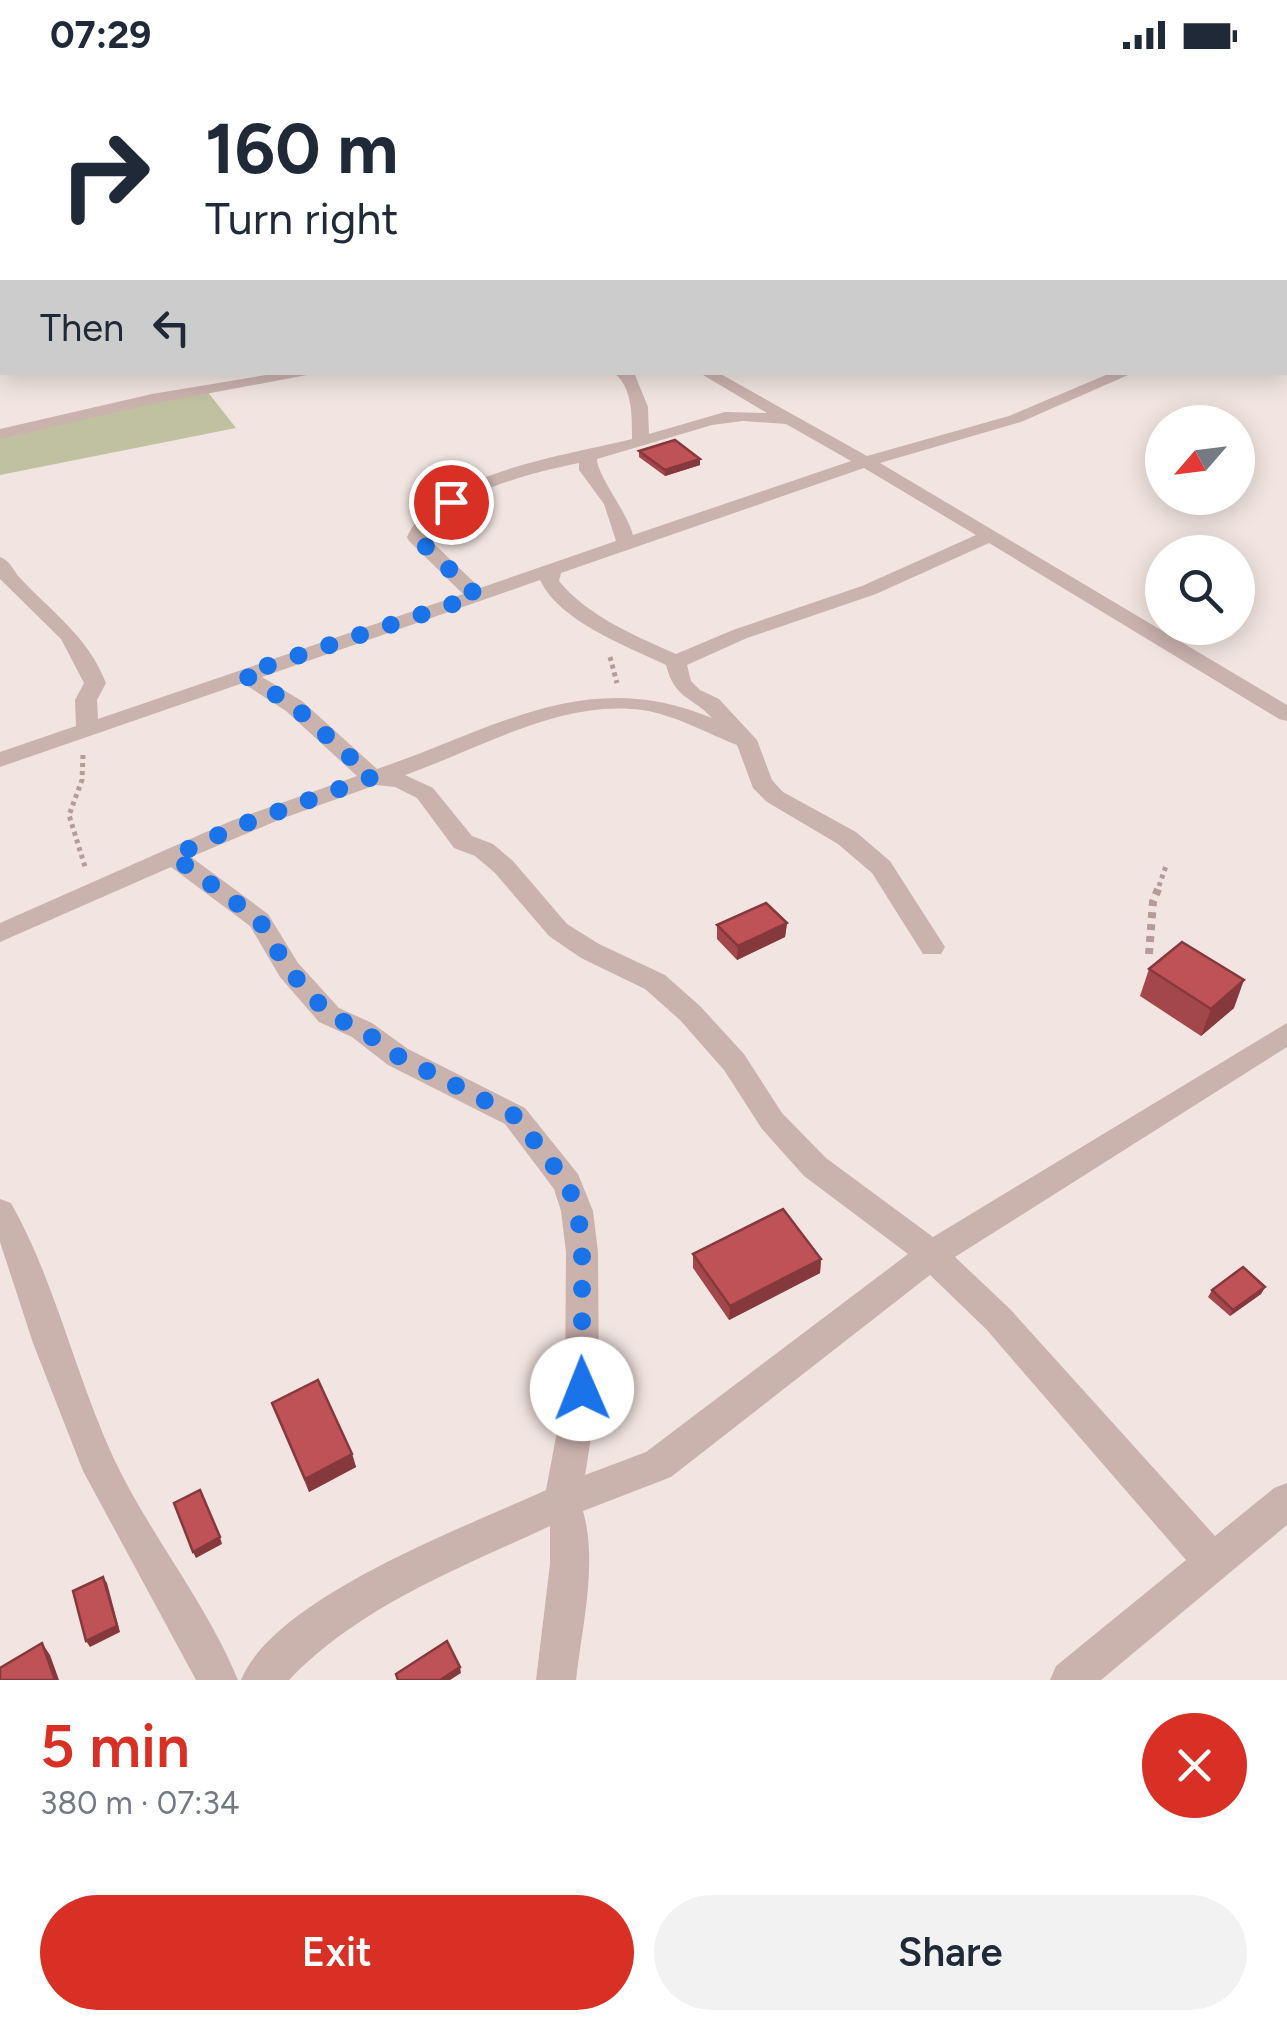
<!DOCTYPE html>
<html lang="en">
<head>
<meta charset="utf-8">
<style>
	body { margin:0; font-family:Figtree,sans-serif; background:#f2f2f3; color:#1f2937; height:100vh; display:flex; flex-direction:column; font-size:38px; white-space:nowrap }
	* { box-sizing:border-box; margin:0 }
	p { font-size:32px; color:#747a83 }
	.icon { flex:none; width:55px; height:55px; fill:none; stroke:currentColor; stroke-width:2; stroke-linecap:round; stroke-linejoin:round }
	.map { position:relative; height:1610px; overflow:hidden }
	.drawer { display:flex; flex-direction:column; background:#fff; flex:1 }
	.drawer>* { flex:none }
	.hud { position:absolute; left:0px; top:0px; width:1288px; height:305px; box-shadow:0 5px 25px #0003; background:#fff; color:#1f2937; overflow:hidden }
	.needle { width:65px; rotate:242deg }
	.fabs { position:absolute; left:1145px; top:335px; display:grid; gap:20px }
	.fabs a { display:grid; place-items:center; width:110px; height:110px; border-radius:50%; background:#fff; box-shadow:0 5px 25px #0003; font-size:50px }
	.pin { position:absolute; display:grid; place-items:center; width:85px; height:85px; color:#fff; margin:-42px; border:5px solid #fff; border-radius:50%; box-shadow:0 2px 10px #0007 }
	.me { position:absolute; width:110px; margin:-55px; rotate:359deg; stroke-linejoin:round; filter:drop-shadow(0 0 8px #0008) }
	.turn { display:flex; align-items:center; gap:35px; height:210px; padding:0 40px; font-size:45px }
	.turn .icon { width:130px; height:130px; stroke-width:2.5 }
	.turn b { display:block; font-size:70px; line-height:85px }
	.then { display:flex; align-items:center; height:95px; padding:0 40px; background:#0003; gap:20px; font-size:38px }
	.round { display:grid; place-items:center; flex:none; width:105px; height:105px; border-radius:52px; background:#f2f2f3 }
	.overview { display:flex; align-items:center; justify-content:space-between; height:170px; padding:0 40px }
	h1 { font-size:60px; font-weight:600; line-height:75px; color:#d93025 }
	.cta { display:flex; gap:20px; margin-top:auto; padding:20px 40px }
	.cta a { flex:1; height:115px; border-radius:60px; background:#d93025; color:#fff; font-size:40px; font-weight:600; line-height:115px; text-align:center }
	.cta a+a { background:#f2f2f3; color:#1f2937 }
	.status { display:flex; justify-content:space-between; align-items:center; height:70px; padding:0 50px; background:#fff; direction:ltr }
	.status svg { height:28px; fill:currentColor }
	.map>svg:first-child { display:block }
</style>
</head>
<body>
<div class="status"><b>07:29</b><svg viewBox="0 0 49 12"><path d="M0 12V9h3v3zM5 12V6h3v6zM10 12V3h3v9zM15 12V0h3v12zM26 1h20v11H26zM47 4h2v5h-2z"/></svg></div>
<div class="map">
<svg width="1287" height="1610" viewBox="0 0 1287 1610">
	<rect width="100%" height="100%" fill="#f2e5e1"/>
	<path fill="#bfc1a1" d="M207,321L236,358L0,405V366Z"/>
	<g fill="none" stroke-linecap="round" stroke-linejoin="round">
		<path stroke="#b69c97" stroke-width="2.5" stroke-dasharray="2.5 2.5" stroke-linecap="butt" d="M1214,0L1229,2"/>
		<path stroke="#b69c97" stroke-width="5" stroke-dasharray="4 4" stroke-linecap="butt" d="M610,587L617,613
			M83,685L82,710L69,745L86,800
			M1159,816L1166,796"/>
		<path stroke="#b69c97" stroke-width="8" stroke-dasharray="6 6" stroke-linecap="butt" d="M1149,884L1153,832L1160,814"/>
		<path fill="#cab2ad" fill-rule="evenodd" d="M0,1L6,2L2,7H0Z
			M0,156H2V164H0Z
			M1285,250H1287V258H1285Z
			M284,302H323L152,334L0,369V359L152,324Z
			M613,302L635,305L648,337L649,364L725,342L767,343L698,302H717L867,386L1009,346L1113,302H1135L1021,352L880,393L1287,635V651L1279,649L989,473L876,524L747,568L687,595L691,611L700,620L719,629L757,670L772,710L783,722L856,762L890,791L945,877L941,884H923L872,803L838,774L767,732L753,718L737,675C706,663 676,645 642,640C560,629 480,679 405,705L433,718L472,766L493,774L513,791L567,854L599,874L665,905L700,936L744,984L782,1043L826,1088L933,1167L1287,953V977L955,1187L1010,1239L1215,1466L1274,1418L1287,1413V1455L1101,1610H1050L1056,1596L1186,1490L986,1259L930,1205L671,1407L583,1441C598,1493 582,1556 576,1610H536L550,1494V1456C458,1499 360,1536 289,1610H241C275,1527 466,1457 546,1420L565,1319L566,1182L561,1141L554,1119L505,1054L388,995L352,967L319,952L280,907L250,856L171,797L0,872V853L231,751L357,706L286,641L243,613L0,697V682L76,656L75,630L84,613L61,569L0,509V487C11,491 13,501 21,509C54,544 88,567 106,613L97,630L98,649L463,524L409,471L407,467C436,402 570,385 632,369C632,346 633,317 613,302ZM743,351L786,354L851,391L633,465C627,442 597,405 597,389L712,355ZM579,393V400L604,434L616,471L480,518L426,466C448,422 535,402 579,393ZM864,398L976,465L862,516L733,560L676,584C634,565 589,547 559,511L561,503ZM540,510C559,551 626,576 666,595C675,630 692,626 712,648C587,595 495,659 377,699L302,631L262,607ZM376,715L395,717L417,728L454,778L475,786L495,803L549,866L581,888L645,919L680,950L724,1000L762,1059L804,1106L908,1184L646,1382L585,1405L599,1319L598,1182L593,1141L578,1104L525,1038L408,979L372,953L339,938L298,893L268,844L191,787L281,749Z
			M0,1129L11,1133C56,1213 75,1305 114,1389C150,1465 206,1532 238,1610H196L83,1401L33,1273L0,1172Z"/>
	</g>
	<path fill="#a4474a" d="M639,381L700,389V395L665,406L639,387Z
		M787,853L785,867L737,890L717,869V855Z
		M1149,899L1234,938L1201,966L1140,926Z
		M693,1184L821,1189L820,1203L729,1250L693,1198Z
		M1265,1217L1261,1224L1230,1246L1208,1227L1212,1220Z
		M272,1333L352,1384L356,1397L309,1422Z"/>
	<path fill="#86393c" d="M700,389V395L665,406V400Z
		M787,853L785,867L737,890L738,876Z
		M1244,910L1234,938L1201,966L1211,939Z
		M821,1189L820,1203L729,1250L730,1236Z
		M1265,1217L1261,1224L1230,1246L1233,1240Z
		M352,1384L356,1397L309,1422L305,1409Z
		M220,1467L222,1474L196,1488L193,1482Z
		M103,1507L107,1513L120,1562L90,1577L86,1571Z
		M42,1573L50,1585L59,1610H55Z
		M460,1597L461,1603L450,1610H440Z"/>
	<path fill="#bf5256" stroke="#86393c" stroke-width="2.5" d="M0,184H2V210H0Z
		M675,370L700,389L665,400L639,381Z
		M766,833L787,853L738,876L717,855Z
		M1182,872L1244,910L1211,939L1149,899Z
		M783,1139L821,1189L730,1236L693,1184Z
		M1243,1197L1265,1217L1233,1240L1212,1220Z
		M318,1310L352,1384L305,1409L272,1333Z
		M200,1420L220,1467L193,1482L174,1433Z
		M103,1507L117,1556L86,1571L73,1521Z
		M447,1571L460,1597L440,1610H398L396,1604Z
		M42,1573L55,1610H0V1598Z"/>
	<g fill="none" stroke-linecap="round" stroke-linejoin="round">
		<path stroke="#1a73e8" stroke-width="18" stroke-dasharray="0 32.4" d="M451,432L419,457L416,467L477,526L243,604L294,636L372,707L236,757L173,786L259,850L289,900L329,945L362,960L398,986L515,1046L567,1113L578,1142L582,1182V1319"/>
	</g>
</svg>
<div class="fabs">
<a><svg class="needle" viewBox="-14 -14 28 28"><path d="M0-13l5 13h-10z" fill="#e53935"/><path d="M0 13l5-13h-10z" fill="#747a83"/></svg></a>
<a><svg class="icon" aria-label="search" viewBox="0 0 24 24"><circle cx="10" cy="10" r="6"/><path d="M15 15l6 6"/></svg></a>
</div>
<div class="pin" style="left:451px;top:432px;background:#d93025"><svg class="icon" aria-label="arrive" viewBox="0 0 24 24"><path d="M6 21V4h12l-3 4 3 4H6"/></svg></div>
<svg class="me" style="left:582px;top:1319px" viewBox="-20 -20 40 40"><circle r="19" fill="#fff"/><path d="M0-13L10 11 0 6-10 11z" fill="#1a73e8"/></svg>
<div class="hud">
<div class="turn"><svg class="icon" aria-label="right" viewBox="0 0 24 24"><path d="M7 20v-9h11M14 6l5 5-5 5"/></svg><div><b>160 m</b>Turn right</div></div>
<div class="then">Then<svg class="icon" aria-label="left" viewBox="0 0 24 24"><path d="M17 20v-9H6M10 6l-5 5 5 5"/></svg></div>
</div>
</div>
<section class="drawer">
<div class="overview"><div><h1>5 min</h1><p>380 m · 07:34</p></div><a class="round" style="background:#d93025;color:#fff"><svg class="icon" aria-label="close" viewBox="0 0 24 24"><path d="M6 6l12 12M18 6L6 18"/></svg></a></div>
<div class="cta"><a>Exit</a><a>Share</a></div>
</section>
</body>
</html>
